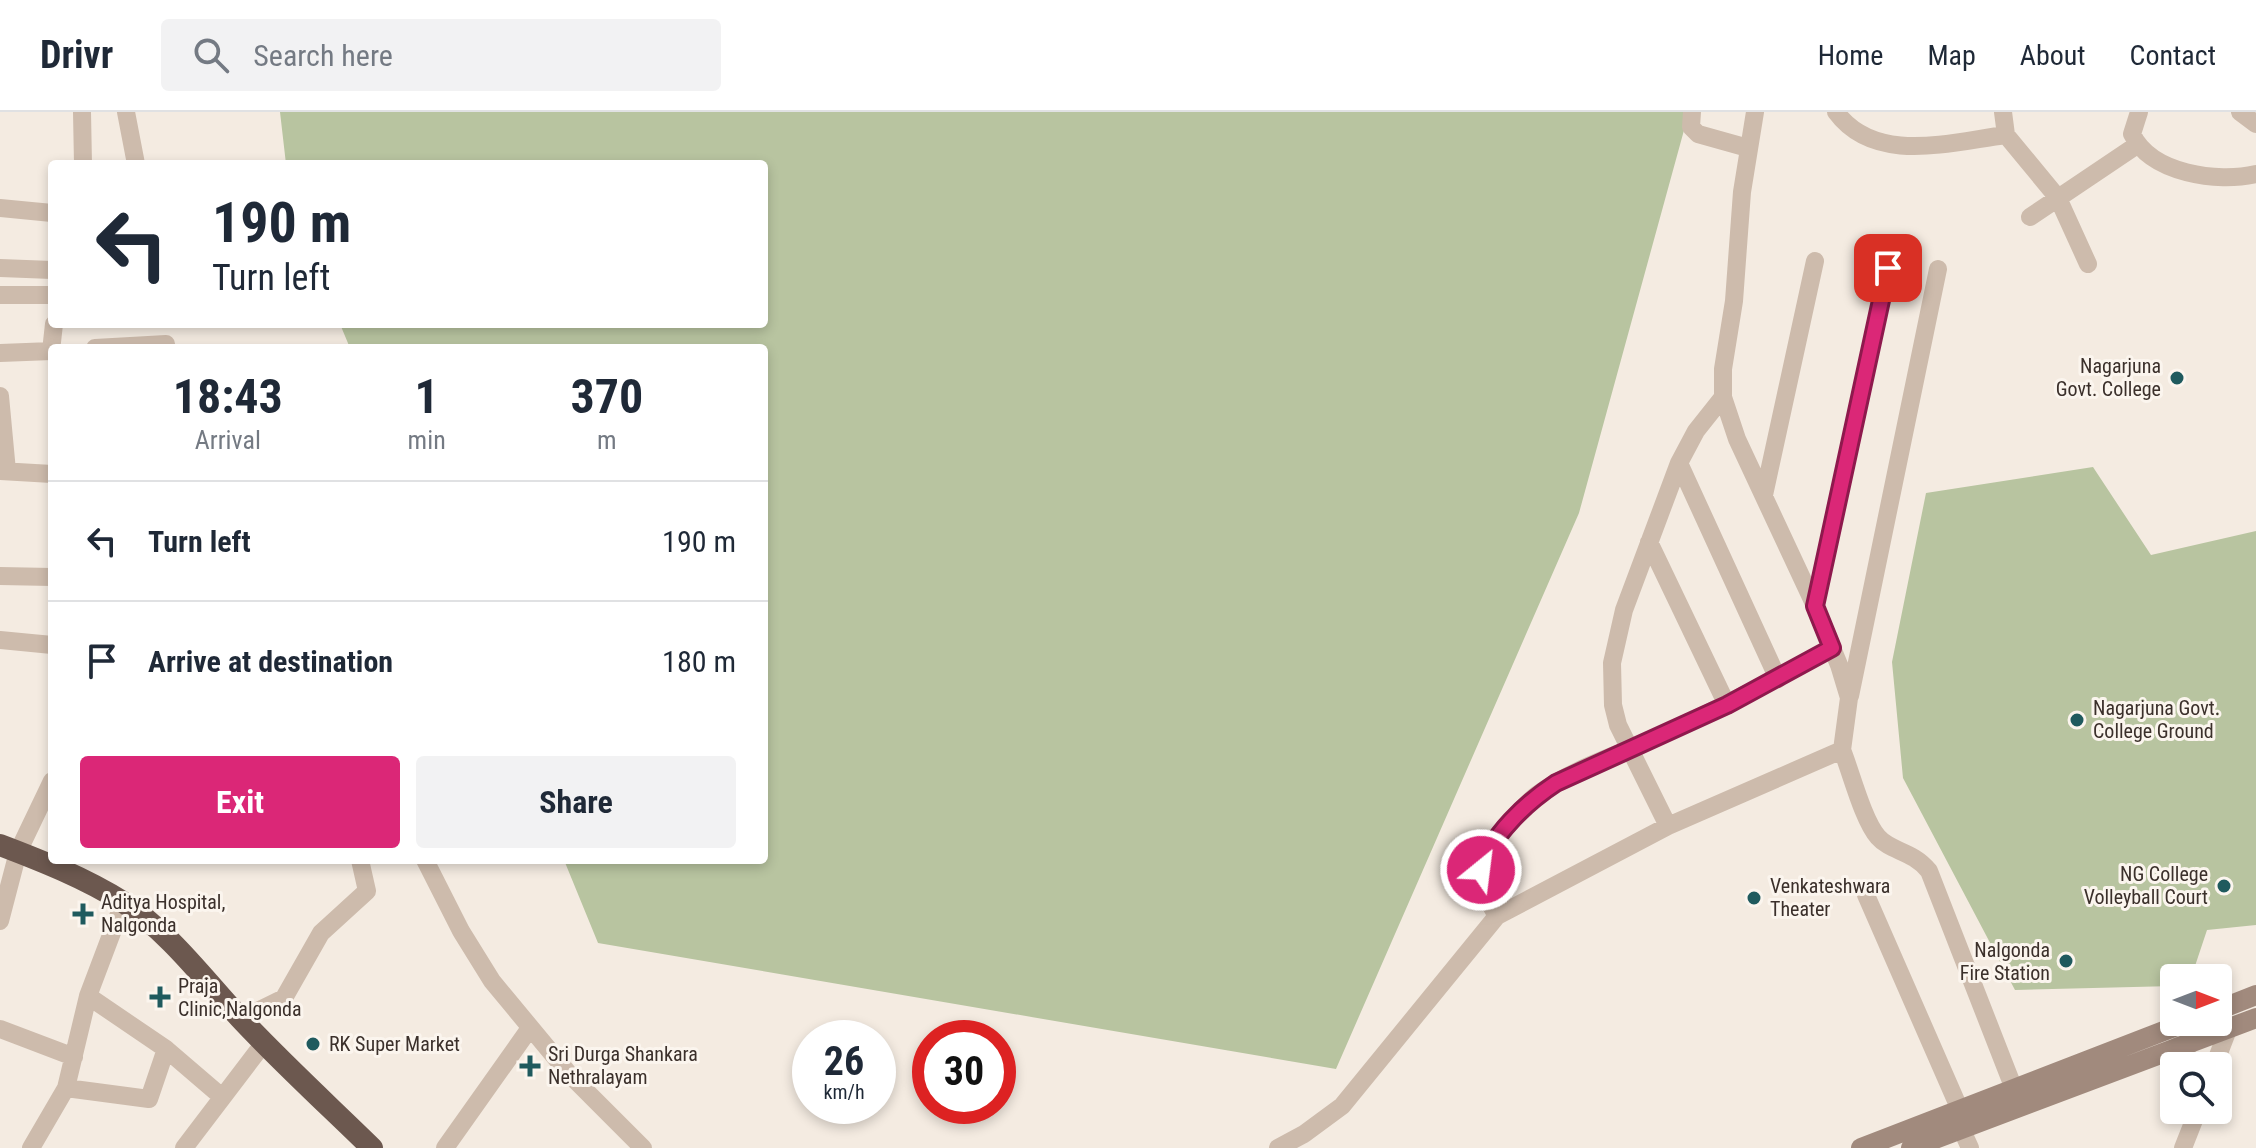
<!DOCTYPE html>
<html lang="en">
<head>
<meta charset="utf-8">
<style>
	body { margin:0; font-family:"Roboto Condensed",sans-serif; background:#f2f2f3; color:#1f2937; height:100vh; display:flex; flex-direction:column; font-size:30px; white-space:nowrap }
	* { box-sizing:border-box; margin:0 }
	p { font-size:26px; color:#747a83 }
	.icon { flex:none; width:44px; height:44px; fill:none; stroke:currentColor; stroke-width:2; stroke-linecap:round; stroke-linejoin:round }
	.map { position:relative; flex:1; overflow:hidden }
	.sheet { position:absolute; left:48px; top:232px; width:720px; height:520px; display:flex; flex-direction:column; background:#fff; border-radius:8px; box-shadow:0 4px 12px #0003 }
	.sheet>* { flex:none }
	.banner { position:absolute; left:48px; top:48px; width:720px; height:168px; border-radius:8px; box-shadow:0 4px 12px #0003; background:#fff; color:#1f2937; overflow:hidden }
	.needle { width:52px; rotate:90deg }
	.fabs { position:absolute; left:2160px; top:852px; display:grid; gap:16px }
	.fabs a { display:grid; place-items:center; width:72px; height:72px; border-radius:8px; background:#fff; box-shadow:0 4px 12px #0003; font-size:40px }
	.speed { position:absolute; left:792px; top:908px; display:flex; gap:16px; font-size:40px; font-weight:700; text-align:center }
	.speed>* { display:grid; place-content:center; width:104px; height:104px; border-radius:50%; background:#fff; box-shadow:0 4px 12px #0003; line-height:1 }
	.speed small { font-size:20px; font-weight:400 }
	.speed .limit { border:12px solid #d22; background:#fff; color:#111 }
	.pin { position:absolute; display:grid; place-items:center; width:68px; height:68px; color:#fff; margin:-34px; border-radius:16px; box-shadow:0 4px 12px #0006 }
	.me { position:absolute; width:88px; margin:-44px; rotate:29deg; stroke-linejoin:round; filter:drop-shadow(0 0 6px #0008) }
	.turn { display:flex; align-items:center; gap:28px; height:168px; padding:0 32px; font-size:36px }
	.turn .icon { width:104px; height:104px; stroke-width:2.5 }
	.turn b { display:block; font-size:56px; line-height:68px }
	.eta { display:flex; justify-content:space-evenly; align-items:center; height:136px; text-align:center }
	.eta b { font-size:48px; font-weight:700; line-height:56px }
	.primary-button { display:flex; gap:16px; margin-top:auto; padding:16px 32px }
	.primary-button a { flex:1; height:92px; border-radius:8px; background:#db2777; color:#fff; font-size:32px; font-weight:700; line-height:92px; text-align:center }
	.primary-button a+a { background:#f2f2f3; color:#1f2937 }
	ul { padding:0; list-style:none }
	li { display:flex; align-items:center; gap:24px; height:120px; padding:0 32px; border-top:2px solid #e0e1e3 }
	li div { flex:1 }
	li b { display:block; font-size:30px }
	li em { font-style:normal }
	header { display:flex; align-items:center; gap:48px; box-sizing:border-box; height:112px; padding:0 40px; background:#fff; border-bottom:2px solid #e0e1e3 }
	header strong { font-size:38px }
	nav { display:flex; gap:44px; margin-inline-start:auto; font-size:28px }
	.search { width:560px; height:72px; background:#f2f2f3; display:flex; align-items:center; gap:20px; box-sizing:border-box; padding:0 28px; border-radius:8px; color:#747a83; font-size:30px }
	.map>svg:first-child { display:block }
</style>
</head>
<body>
<header>
<strong>Drivr</strong>
<div class="search"><svg class="icon" aria-label="search" viewBox="0 0 24 24"><circle cx="10" cy="10" r="6"/><path d="M15 15l6 6"/></svg>Search here</div>
<nav><a>Home</a><a>Map</a><a>About</a><a>Contact</a></nav>
</header>
<div class="map">
<svg width="2256" height="1036" viewBox="0 0 2256 1036">
	<rect width="100%" height="100%" fill="#f4ebe1"/>
	<path fill="#b8c4a0" d="M280,0H1689L1579,401L1336,957L598,831L564,748H764V236H350L340,212H764V52H286Z
		M2093,355L2151,443L2256,419V813L2207,818L2191,866H2174V874L2015,878L1903,666L1892,550L1926,381Z"/>
	<g fill="none" stroke-linecap="round" stroke-linejoin="round">
		<path stroke="#cdbbac" stroke-width="18" d="M82,0L83,52
			M126,0L136,52
			M1692,0L1691,15L1698,22L1748,36
			M1836,0C1875,53 1950,30 2006,23L2058,86L2088,152
			M2003,0L2006,23
			M2139,0L2132,22C2151,62 2218,71 2256,62
			M2240,0L2256,12
			M0,96L52,101
			M2030,105L2137,33
			M0,156L52,158
			M0,183H52
			M95,236L166,232
			M51,239L54,212
			M0,241L52,239
			M0,284L7,359
			M1679,351L1778,567
			M0,359L52,362
			M1764,383L1815,149
			M1649,430L1727,593
			M0,464L52,465
			M1815,494L1888,156
			M0,528L52,533
			M1850,584L1938,157
			M1842,638C1851,660 1863,708 1878,725C1891,740 1912,738 1929,759L2014,977
			M1668,714L1618,613L1613,593L1612,551L1624,498L1679,351L1696,319L1723,285
			M425,748L461,819L492,869L569,962L643,1036
			M1866,783L1960,998
			M1497,804C1489,790 1479,776 1481,759C1483,738 1521,695 1538,682C1573,657 1615,644 1653,627C1714,599 1774,569 1832,536
			M0,809L18,740L52,669
			M88,884L119,802
			M241,907L284,886L321,821L367,779L360,748
			M0,917L74,945
			M2178,934L2197,954
			M166,937L222,985
			M2214,954L2229,915
			M1961,1016L1970,1036
			M31,1036L66,976L88,884L166,937L149,987L66,976
			M184,1036L257,940
			M445,1036L530,916
			M1278,1036L1304,1022L1342,994L1497,804L1668,714L1842,638L1849,586L1839,553L1815,494L1737,327L1723,285V257L1734,189L1742,80L1755,0
			M2183,1036L2198,998"/>
		<path stroke="#a18a7d" stroke-width="20" d="M2218,898L2256,883
			M1861,1036L2187,910
			M1911,1036L2256,906"/>
		<path stroke="#6c584f" stroke-width="22" d="M0,733C42,749 85,766 123,790C169,820 203,866 240,906C282,951 328,993 372,1036"/>
	</g>
	<g fill="none" stroke-linecap="round" stroke-linejoin="round">
		<defs>
			<path id="route" d="M1481,758C1490,724 1527,690 1556,671L1727,593L1832,536L1815,494L1888,156"/>
		</defs>
		<use href="#route" stroke="#8e194d" stroke-width="20"/>
		<use href="#route" stroke="#db2777" stroke-width="14"/>
	</g>
	<g fill="#1f5a5e" stroke="#fbf5ee" stroke-width="3">
		<circle cx="2177" cy="266" r="8"/>
		<circle cx="2077" cy="608" r="8"/>
		<circle cx="2224" cy="774" r="8"/>
		<circle cx="1754" cy="786" r="8"/>
		<path d="M79 790h8v8h8v8h-8v8h-8v-8h-8v-8h8z"/>
		<circle cx="2066" cy="849" r="8"/>
		<path d="M156 873h8v8h8v8h-8v8h-8v-8h-8v-8h8z"/>
		<circle cx="313" cy="932" r="8"/>
		<path d="M526 942h8v8h8v8h-8v8h-8v-8h-8v-8h8z"/>
	</g>
	<g text-anchor="middle" dominant-baseline="central" stroke-width="6" stroke-linejoin="round" paint-order="stroke">
		<g font-size="20" fill="#3b302b" stroke="#fbf5ee" text-anchor="start">
			<text x="2161" y="254" text-anchor="end">Nagarjuna<tspan x="2161" dy="23">Govt. College</tspan></text>
			<text x="2093" y="596">Nagarjuna Govt.<tspan x="2093" dy="23">College Ground</tspan></text>
			<text x="2208" y="762" text-anchor="end">NG College<tspan x="2208" dy="23">Volleyball Court</tspan></text>
			<text x="1770" y="774">Venkateshwara<tspan x="1770" dy="23">Theater</tspan></text>
			<text x="101" y="790">Aditya Hospital,<tspan x="101" dy="23">Nalgonda</tspan></text>
			<text x="2050" y="838" text-anchor="end">Nalgonda<tspan x="2050" dy="23">Fire Station</tspan></text>
			<text x="178" y="874">Praja<tspan x="178" dy="23">Clinic,Nalgonda</tspan></text>
			<text x="329" y="932">RK Super Market</text>
			<text x="548" y="942">Sri Durga Shankara<tspan x="548" dy="23">Nethralayam</tspan></text>
		</g>
	</g>
</svg>
<div class="fabs">
<a><svg class="needle" viewBox="-14 -14 28 28"><path d="M0-13l5 13h-10z" fill="#e53935"/><path d="M0 13l5-13h-10z" fill="#747a83"/></svg></a>
<a><svg class="icon" aria-label="search" viewBox="0 0 24 24"><circle cx="10" cy="10" r="6"/><path d="M15 15l6 6"/></svg></a>
</div>
<div class="speed"><div>26<small>km/h</small></div><div class="limit">30</div></div>
<div class="pin" style="left:1888px;top:156px;background:#d93025"><svg class="icon" aria-label="arrive" viewBox="0 0 24 24"><path d="M6 21V4h12l-3 4 3 4H6"/></svg></div>
<svg class="me" style="left:1481px;top:758px" viewBox="-20 -20 40 40"><circle r="17" fill="#db2777" stroke="#fff" stroke-width="3"/><path d="M0-11L8 9 0 5-8 9z" fill="#fff"/></svg>
<div class="banner">
<div class="turn"><svg class="icon" aria-label="left" viewBox="0 0 24 24"><path d="M17 20v-9H6M10 6l-5 5 5 5"/></svg><div><b>190 m</b>Turn left</div></div>
</div>
<section class="sheet">
<div class="eta">
<div><b>18:43</b><p>Arrival</p></div>
<div><b>1</b><p>min</p></div>
<div><b>370</b><p>m</p></div>
</div>
<ul>
<li><svg class="icon" aria-label="left" viewBox="0 0 24 24"><path d="M17 20v-9H6M10 6l-5 5 5 5"/></svg><div><b>Turn left</b></div><em>190 m</em></li>
<li><svg class="icon" aria-label="arrive" viewBox="0 0 24 24"><path d="M6 21V4h12l-3 4 3 4H6"/></svg><div><b>Arrive at destination</b></div><em>180 m</em></li>
</ul>
<div class="primary-button"><a>Exit</a><a>Share</a></div>
</section>
</div>
</body>
</html>
